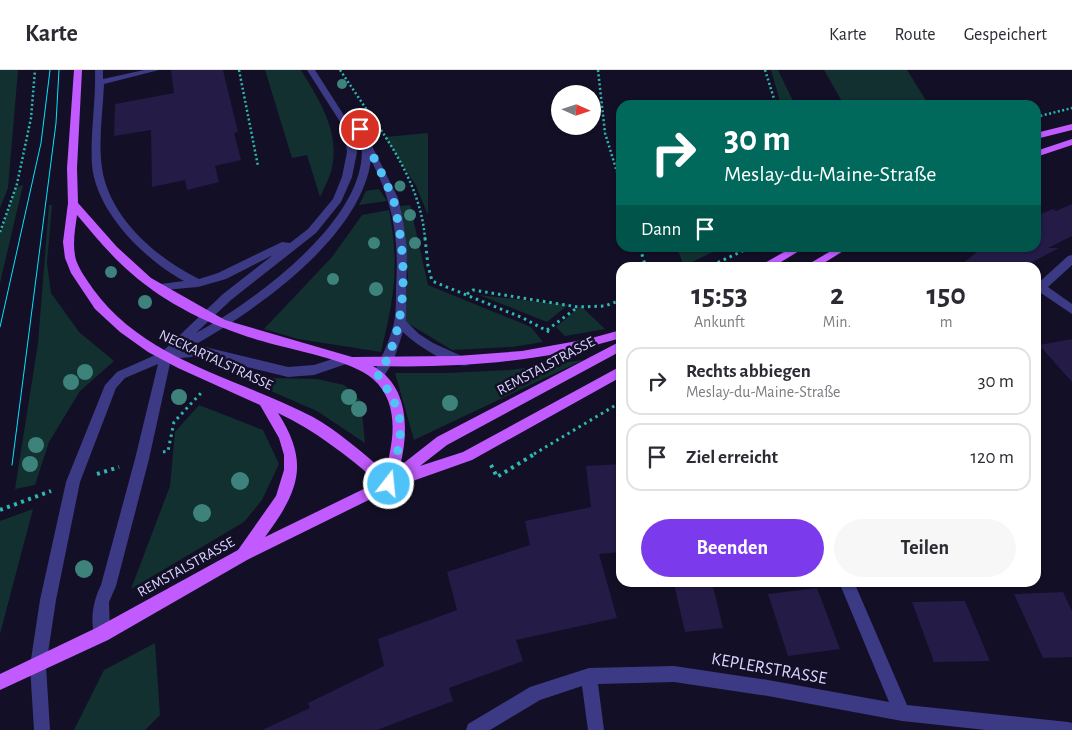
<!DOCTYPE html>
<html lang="de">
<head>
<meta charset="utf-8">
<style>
	body { margin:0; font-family:"Alegreya Sans",sans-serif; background:#f7f7f7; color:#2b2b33; height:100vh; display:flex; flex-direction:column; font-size:19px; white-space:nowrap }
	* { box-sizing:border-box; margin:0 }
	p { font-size:16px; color:#7c7c81 }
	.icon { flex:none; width:28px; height:28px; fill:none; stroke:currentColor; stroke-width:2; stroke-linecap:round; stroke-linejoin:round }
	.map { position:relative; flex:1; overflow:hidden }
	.details { position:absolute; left:616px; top:192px; width:425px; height:325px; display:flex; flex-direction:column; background:#fff; border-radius:15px; box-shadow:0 1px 4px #0004 }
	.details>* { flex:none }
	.top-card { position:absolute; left:616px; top:30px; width:425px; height:152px; border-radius:15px; box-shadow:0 1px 4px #0004; background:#00695c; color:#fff; overflow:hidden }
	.needle { width:32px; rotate:93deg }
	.buttons { position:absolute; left:551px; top:15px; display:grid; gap:10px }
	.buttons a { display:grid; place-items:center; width:50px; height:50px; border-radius:50%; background:#fff; box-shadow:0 1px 4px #0004; font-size:25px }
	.pin { position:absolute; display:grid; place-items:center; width:42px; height:42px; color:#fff; margin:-21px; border:2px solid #fff; border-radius:50%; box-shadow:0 1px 5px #0007 }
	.me { position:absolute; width:55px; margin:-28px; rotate:16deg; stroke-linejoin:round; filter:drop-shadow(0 0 4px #0008) }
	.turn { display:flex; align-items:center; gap:18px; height:105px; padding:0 25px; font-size:22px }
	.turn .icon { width:65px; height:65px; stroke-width:2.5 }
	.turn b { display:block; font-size:35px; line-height:42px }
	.then { display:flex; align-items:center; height:48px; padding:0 25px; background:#0003; gap:10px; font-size:19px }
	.eta { display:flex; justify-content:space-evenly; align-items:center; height:85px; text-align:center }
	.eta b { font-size:30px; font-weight:700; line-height:35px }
	.cta { display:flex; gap:10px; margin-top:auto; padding:10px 25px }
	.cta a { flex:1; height:58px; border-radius:30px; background:#7c3aed; color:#fff; font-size:20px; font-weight:700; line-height:58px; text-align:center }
	.cta a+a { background:#f7f7f7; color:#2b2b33 }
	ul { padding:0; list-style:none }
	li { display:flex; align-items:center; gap:15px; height:68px; margin:0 10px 8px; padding:0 15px; border:2px solid #e1e1e2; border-radius:15px }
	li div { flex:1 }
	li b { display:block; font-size:19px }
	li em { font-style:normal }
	header { display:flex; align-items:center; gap:30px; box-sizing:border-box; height:70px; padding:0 25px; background:#fff; border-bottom:1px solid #e1e1e2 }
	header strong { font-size:24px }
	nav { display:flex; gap:28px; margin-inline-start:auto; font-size:18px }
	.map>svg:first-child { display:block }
</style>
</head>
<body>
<header>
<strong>Karte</strong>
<nav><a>Karte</a><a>Route</a><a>Gespeichert</a></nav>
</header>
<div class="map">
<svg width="1072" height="660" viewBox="0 0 1072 660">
	<rect width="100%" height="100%" fill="#130f26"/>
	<path fill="#12302f" d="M0,0H18L8,118L0,138Z
		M265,0H301C320,32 341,62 331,102C328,110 324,119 320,127L307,85L292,88Z
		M771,0H778L795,35H781Z
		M824,0H907L929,35H844Z
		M428,63V145L416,116L385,67Z
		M23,115L0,213V163L16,117Z
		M379,119L387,131L359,135L366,121Z
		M49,135H52L47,193L51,223L79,262L114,291L80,321L49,372L35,415L15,419L38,273Z
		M410,135L428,215L531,257L543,272L512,277L452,280L404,251L408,206L400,136Z
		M389,140C400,196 394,228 381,282L298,269L264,259L332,187L362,145Z
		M677,178H721L684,196Z
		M479,225L568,235L547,252Z
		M581,236L605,259L565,266L556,257Z
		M583,290L414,370L395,303H447L510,300Z
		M230,296L273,308L317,309L344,315L361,331L365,373L317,341L227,302Z
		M199,335L263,360L279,394L262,430L244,452L131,519L170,416L175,362Z
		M33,439L0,564V451Z
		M155,573L160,645L145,660H74L104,600Z"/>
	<path fill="#241b47" d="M171,0H223L238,62L234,63L241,90L215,96L219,112L187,120L185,110L152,117L151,60L114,66L115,34L174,23Z
		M1072,134V166L1048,178H1059L1021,198H957L982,178H1036V146L1053,139L1056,141Z
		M1072,269V312L1039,275Z
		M621,394V482L599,484L617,548L516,570L523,591L449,618L453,631L377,660H262L310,638L308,633L384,596L378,569L457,540L447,502L530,475L525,451L591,437L586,396Z
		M690,512H712L723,558L685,562L674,514Z
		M817,518L840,579L788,586L768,524Z
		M1063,522L1072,541V587L1043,588L1014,524Z
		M965,531L990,591L934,592L912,532Z"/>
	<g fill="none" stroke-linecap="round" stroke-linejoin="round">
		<path stroke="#2fb8b0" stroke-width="2.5" stroke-dasharray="2 2.5" stroke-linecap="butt" d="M239,0L258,96
			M340,0L373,49
			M598,0L605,63L621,115
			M765,0L776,35
			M1036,47L1072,38
			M381,60C403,93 422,129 425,169
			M0,162L17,114L31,48L35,0"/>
		<path stroke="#2fb8b0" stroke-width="3" stroke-dasharray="2.5 4" stroke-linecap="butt" d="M425,168L428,196L432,211L523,248L551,263
			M640,178L646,198
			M706,198L749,178
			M467,224L473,220L578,237L605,236L621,230
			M547,260L578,237
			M163,382L168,381L174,352L201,323
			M534,384L621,332"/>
		<path stroke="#2fb8b0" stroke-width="4" stroke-dasharray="3 4.5" stroke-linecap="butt" d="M491,395L497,407L536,383
			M97,404L119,397
			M0,440L51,421"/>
		<path fill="#3d3a85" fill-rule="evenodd" d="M95,0H103V9L144,0H159L104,14C103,41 98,70 102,98C109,147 156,188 199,209L218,203L282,172L290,173L308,159L333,129L342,107L347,82L344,58L307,0H315L345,47L356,53L365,62L398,128L403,150L407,179L406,251L419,264L433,273L468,289L470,292L468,295C454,300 413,273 403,262L393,292L382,309H374L372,306C381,289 389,273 394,253C396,243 396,230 396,219C399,169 394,135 371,90C360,169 254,242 189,278L201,276L288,297L314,295L345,285L349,287L351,290L349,293L314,305L288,307L201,286L171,289L149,389L116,516L109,532L110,564L108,570L102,572L96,570C89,552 93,531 101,515L135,389L158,294L125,308L116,318L80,412L56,530L46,596L50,660H34L30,596L40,530L66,412L105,315L117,302L162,282L223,224L273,185L226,209L198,217L153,221L152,218L153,215L184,211C145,190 96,142 92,95C90,64 96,32 95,0ZM352,58C362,68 363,80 361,93C351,160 252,233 196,263L231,230L316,163L341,132L352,107L357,82Z
			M1072,185V195L1048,217L1072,234V244L1041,223L1036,225V215L1068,186Z
			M839,512H854L907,635L1068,652L1072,653V660H986L902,651L768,626L674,612L598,614L604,660H588L582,616L540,630L490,660H466L468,654L530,617L589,598L674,596L768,610L889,632Z"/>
		<path fill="#c25bff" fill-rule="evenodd" d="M74,0H82L77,98L78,133L117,177L151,208L225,250L352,287L457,286L522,281L588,269L621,260V268C538,293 459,298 373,296C409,316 409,361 400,396L437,367L621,271V281L447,375L420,396L463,382L621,296V307L472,390L393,418L247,490L108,570L0,620V604L96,558L238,480L276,426L284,400V385L279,368L260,335L178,298L148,282L120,262L95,239L71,203L65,188L63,172L68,133L67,98ZM77,145C94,165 111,186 131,203C167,235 216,258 262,271C291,280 352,290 373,309C400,333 394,371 385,402C362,382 339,362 313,347C239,308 145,291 93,219C87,210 80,201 76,190C72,175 75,160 77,145ZM278,343C316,361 346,385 378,412L265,467C299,421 310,393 278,343Z
			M1072,54V60L1036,69V63Z
			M1072,69V75L1036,87V81Z
			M791,178H804L771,198H756Z
			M836,178H848L816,198H802Z"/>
		<path stroke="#00e5ff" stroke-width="1" d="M0,257L41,73L50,0
			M12,395L56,53L59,0"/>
	</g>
	<g fill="#3d827b">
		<circle cx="342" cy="14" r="5"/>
		<circle cx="370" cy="55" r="5"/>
		<circle cx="400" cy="116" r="5.5"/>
		<circle cx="410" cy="145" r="6"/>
		<circle cx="374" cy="173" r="6"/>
		<circle cx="415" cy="173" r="6"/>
		<circle cx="111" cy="202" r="6"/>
		<circle cx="333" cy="209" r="6"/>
		<circle cx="376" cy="219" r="7"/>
		<circle cx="145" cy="232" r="7"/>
		<circle cx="85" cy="302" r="8"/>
		<circle cx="71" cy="312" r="8"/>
		<circle cx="179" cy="327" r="8"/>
		<circle cx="349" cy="327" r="8"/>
		<circle cx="450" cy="333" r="8"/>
		<circle cx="359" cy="339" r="8"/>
		<circle cx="36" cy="375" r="8"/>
		<circle cx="30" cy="394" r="8"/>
		<circle cx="240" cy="411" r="9"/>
		<circle cx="202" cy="443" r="9"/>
		<circle cx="84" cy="499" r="9"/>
	</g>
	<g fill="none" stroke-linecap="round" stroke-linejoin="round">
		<path stroke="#4fc3f7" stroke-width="9" stroke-dasharray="0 16.2" d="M360,59C371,84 385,107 394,132C397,140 397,150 399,158C407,207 405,263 378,306C410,348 402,366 389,414"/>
	</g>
	<g text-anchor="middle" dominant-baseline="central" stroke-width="5" stroke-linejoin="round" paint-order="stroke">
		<g font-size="15" fill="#d9d4ff" stroke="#130f26">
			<text transform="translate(216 290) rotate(25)">NECKARTALSTRASSE</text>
			<text transform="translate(546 296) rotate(-28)">REMSTALSTRASSE</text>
			<text transform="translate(186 497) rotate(-29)">REMSTALSTRASSE</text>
		</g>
		<g font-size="18" fill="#d9d4ff" stroke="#130f26">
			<text transform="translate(769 599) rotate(10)">KEPLERSTRASSE</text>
		</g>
	</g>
</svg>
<div class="buttons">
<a><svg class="needle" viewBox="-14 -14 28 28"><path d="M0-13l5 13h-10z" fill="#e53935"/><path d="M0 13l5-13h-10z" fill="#7c7c81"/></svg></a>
</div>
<div class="pin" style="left:360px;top:59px;background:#d93025"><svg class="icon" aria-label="arrive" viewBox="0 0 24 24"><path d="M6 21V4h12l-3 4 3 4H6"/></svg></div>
<svg class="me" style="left:389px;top:414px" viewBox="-20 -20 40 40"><circle r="17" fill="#4fc3f7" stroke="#fff" stroke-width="3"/><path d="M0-11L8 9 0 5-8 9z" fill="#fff"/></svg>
<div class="top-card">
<div class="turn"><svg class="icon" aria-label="right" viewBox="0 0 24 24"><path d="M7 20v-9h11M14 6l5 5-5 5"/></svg><div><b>30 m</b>Meslay-du-Maine-Straße</div></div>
<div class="then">Dann<svg class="icon" aria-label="arrive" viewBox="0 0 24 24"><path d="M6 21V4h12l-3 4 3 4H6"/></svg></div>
</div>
<section class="details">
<div class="eta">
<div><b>15:53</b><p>Ankunft</p></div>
<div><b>2</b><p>Min.</p></div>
<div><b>150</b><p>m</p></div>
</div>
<ul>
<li><svg class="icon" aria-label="right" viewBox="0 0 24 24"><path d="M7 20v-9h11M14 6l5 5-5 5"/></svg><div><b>Rechts abbiegen</b><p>Meslay-du-Maine-Straße</p></div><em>30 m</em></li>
<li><svg class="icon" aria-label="arrive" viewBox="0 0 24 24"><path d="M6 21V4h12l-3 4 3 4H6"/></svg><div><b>Ziel erreicht</b></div><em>120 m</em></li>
</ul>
<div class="cta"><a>Beenden</a><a>Teilen</a></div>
</section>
</div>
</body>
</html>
